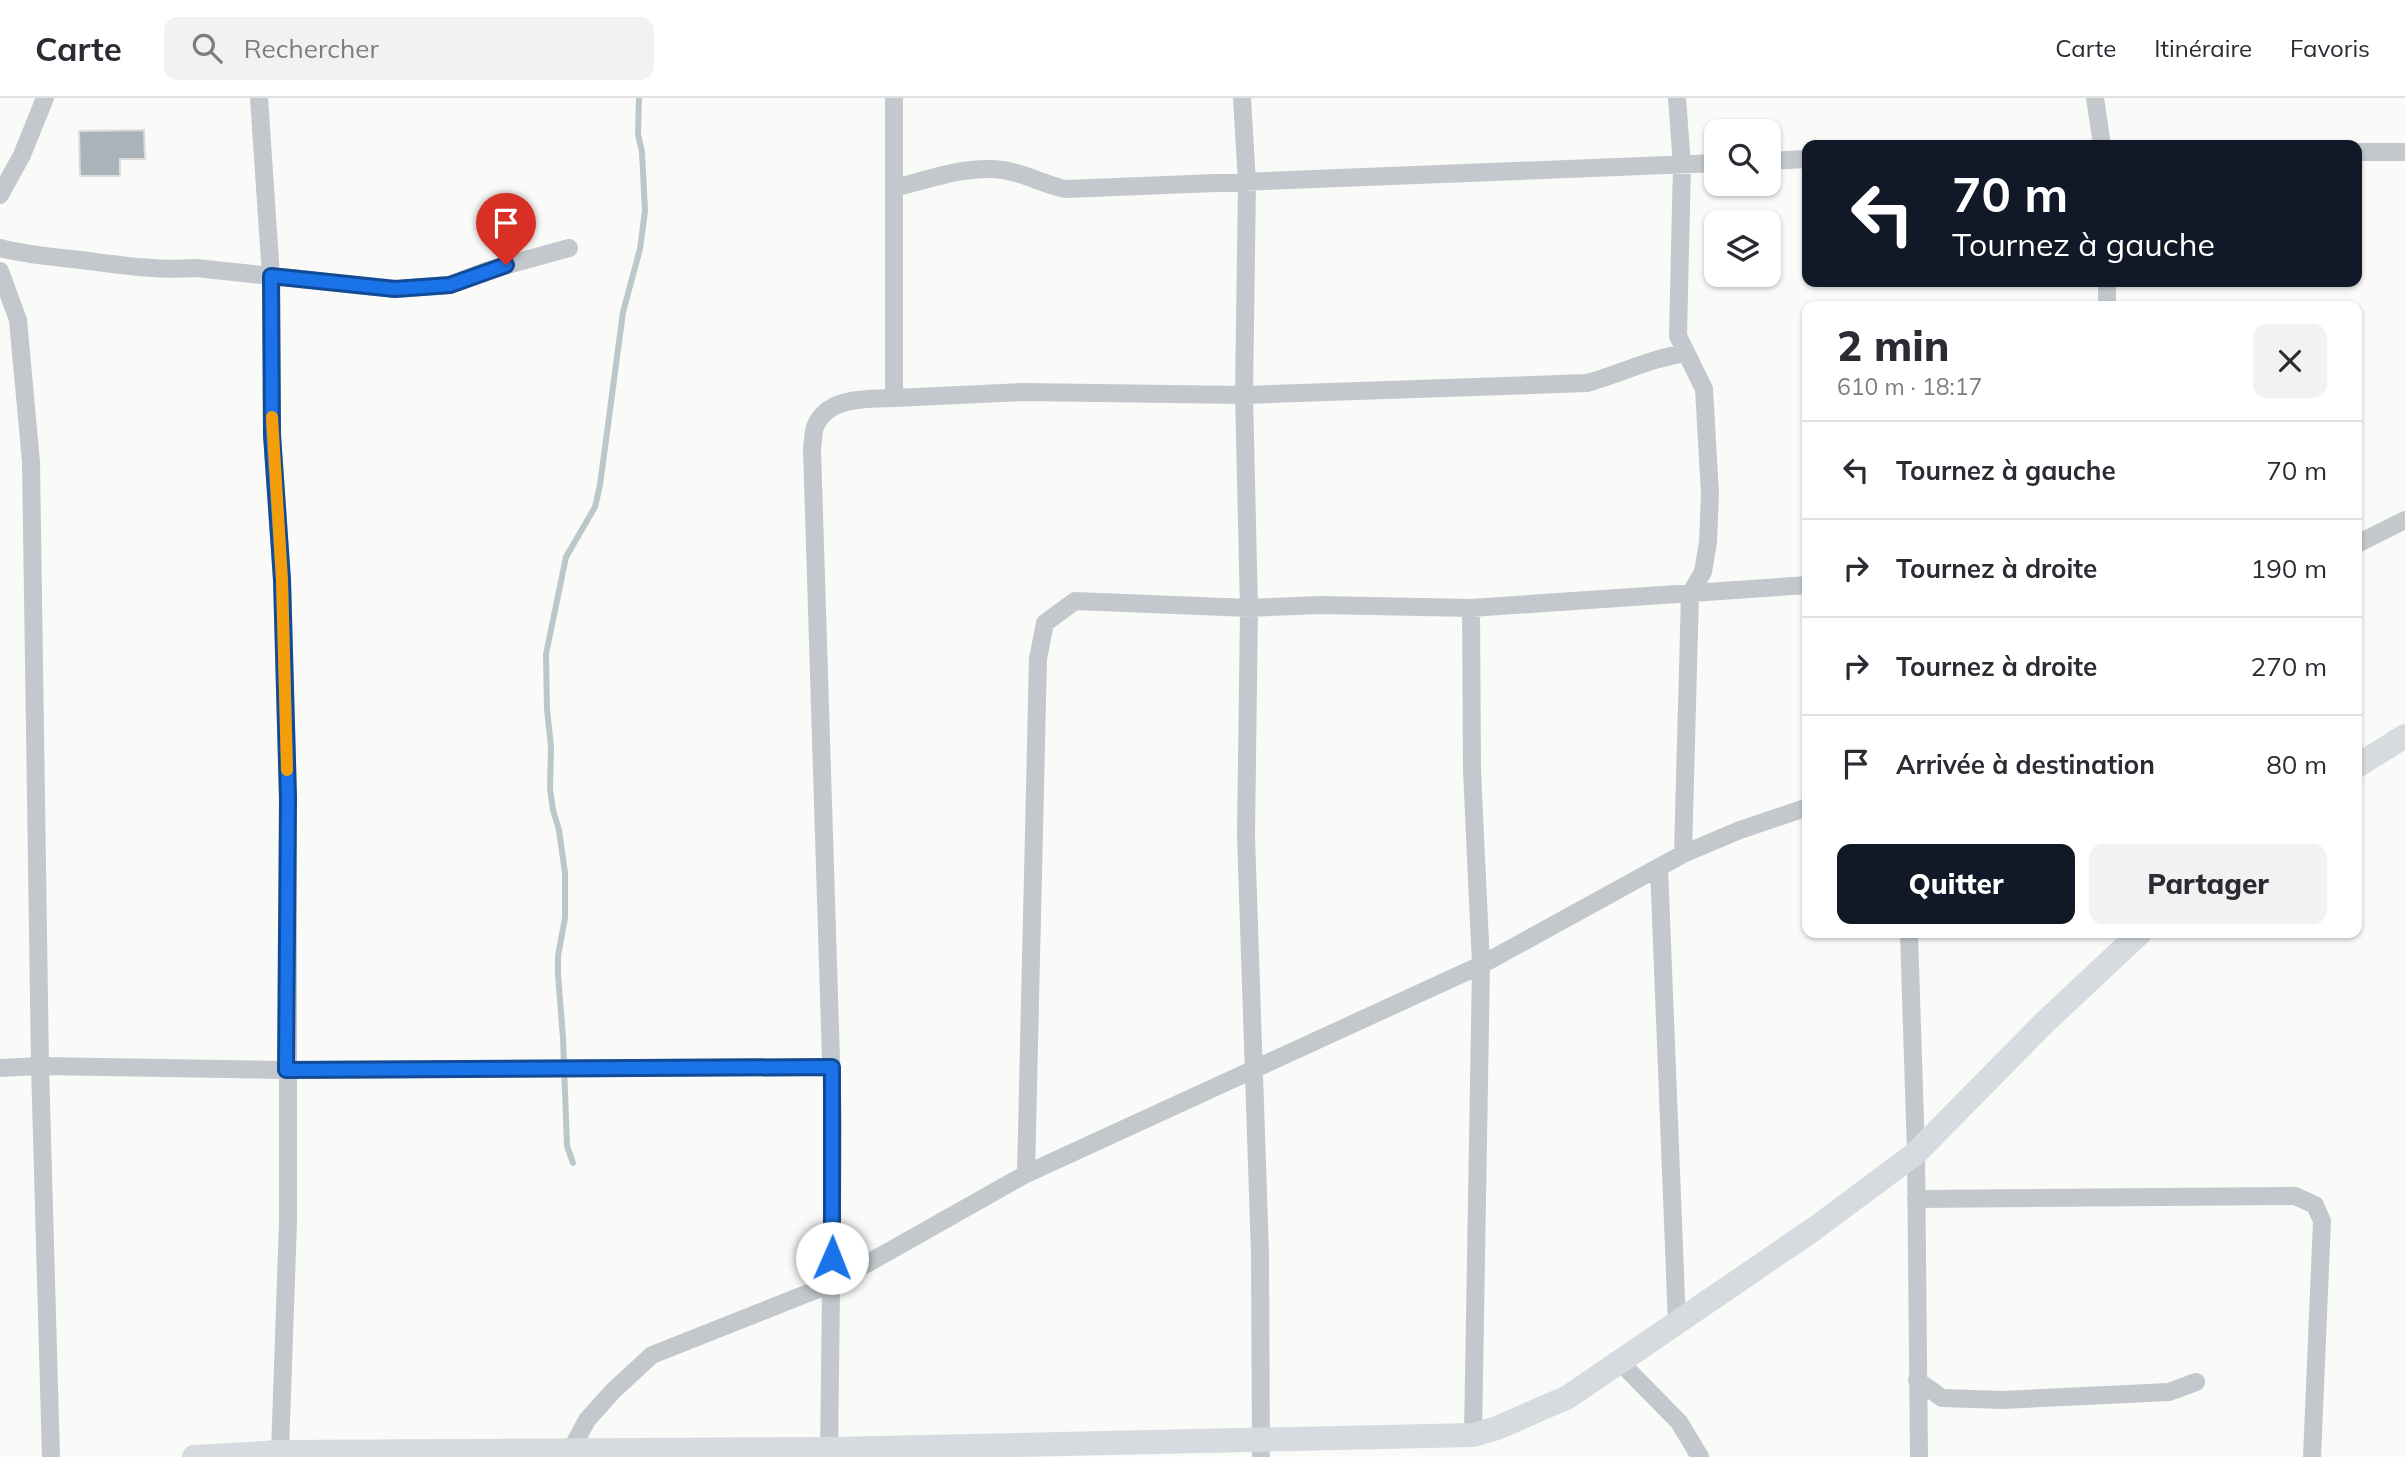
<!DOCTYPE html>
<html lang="fr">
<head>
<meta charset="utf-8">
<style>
	body { margin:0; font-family:Mulish,sans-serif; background:#f2f2f3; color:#2b2b33; height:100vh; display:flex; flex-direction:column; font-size:26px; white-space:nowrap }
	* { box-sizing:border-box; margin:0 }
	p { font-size:23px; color:#7c7c81 }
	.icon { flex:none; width:38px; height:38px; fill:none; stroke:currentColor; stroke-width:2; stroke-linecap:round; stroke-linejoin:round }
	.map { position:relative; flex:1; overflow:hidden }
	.sheet { position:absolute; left:1802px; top:203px; width:560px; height:637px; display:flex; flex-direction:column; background:#fff; border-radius:14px; box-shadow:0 2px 5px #0004 }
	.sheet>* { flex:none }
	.banner { position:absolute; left:1802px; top:42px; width:560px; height:147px; border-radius:14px; box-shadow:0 2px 5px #0004; background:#111827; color:#fff; overflow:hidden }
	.tools { position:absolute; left:1704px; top:21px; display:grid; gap:14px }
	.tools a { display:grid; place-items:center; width:77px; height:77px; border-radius:14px; background:#fff; box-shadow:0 2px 5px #0004; font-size:35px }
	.pin { position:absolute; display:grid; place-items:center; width:60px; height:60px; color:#fff; margin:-72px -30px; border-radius:50% 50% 50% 0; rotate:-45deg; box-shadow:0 0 7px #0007 }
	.pin .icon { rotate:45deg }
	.me { position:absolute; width:77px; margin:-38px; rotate:1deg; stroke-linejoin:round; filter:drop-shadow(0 0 5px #0008) }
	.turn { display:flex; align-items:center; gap:24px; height:147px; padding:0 35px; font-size:32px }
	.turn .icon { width:91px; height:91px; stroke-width:2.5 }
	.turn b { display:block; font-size:49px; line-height:60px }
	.round { display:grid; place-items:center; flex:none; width:74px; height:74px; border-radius:14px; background:#f2f2f3 }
	.head { display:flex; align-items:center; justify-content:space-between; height:119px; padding:0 35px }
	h1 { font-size:42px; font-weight:800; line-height:52px }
	.primary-button { display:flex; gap:14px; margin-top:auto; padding:14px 35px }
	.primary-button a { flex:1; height:80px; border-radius:14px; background:#111827; color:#fff; font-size:28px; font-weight:800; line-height:80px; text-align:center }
	.primary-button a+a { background:#f2f2f3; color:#2b2b33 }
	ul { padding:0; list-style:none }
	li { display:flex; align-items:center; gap:21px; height:98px; padding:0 35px; border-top:2px solid #e1e1e2 }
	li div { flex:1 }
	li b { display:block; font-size:26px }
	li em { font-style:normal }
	header { display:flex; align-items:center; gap:42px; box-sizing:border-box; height:98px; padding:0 35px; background:#fff; border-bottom:2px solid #e1e1e2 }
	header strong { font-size:33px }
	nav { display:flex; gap:38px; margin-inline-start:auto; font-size:24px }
	.search { width:490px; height:63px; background:#f2f2f3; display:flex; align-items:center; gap:18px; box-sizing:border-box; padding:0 24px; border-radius:14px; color:#7c7c81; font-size:26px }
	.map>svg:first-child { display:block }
</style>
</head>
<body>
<header>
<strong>Carte</strong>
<div class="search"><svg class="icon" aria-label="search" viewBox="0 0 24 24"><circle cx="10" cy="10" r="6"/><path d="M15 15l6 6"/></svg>Rechercher</div>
<nav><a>Carte</a><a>Itinéraire</a><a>Favoris</a></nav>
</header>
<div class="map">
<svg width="2405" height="1359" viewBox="0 0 2405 1359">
	<rect width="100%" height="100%" fill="#fafaf8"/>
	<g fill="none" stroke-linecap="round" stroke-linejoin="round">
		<path stroke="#bbc7cb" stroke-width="6" d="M573,1065L567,1048L563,940L558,876V858L565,820V775L559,732L553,712L550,691L551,649L547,611L546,556L566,459L595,409L600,387L623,214L640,151L645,113L642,54L638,36L639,0"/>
	</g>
	<path fill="#aab3b9" stroke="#dcdcda" stroke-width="2" d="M144,32L145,61H120V78H80L79,33Z"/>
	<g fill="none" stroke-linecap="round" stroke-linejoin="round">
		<path stroke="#c3c8cc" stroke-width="18" d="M259,0L271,178L272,337L282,482L288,700V1124L280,1354
			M894,0V300L1023,294L1244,297L1587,285C1620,276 1651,260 1686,255
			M1242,0L1247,85L1244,297L1249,510L1246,738L1260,1156L1261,1359
			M1677,0L1682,67L1678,238L1704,291L1710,396L1708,444L1703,474L1690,496L1683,756
			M2095,0L2102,47
			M2357,54H2405
			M1769,63L1808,61
			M895,90C930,81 967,67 1003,72C1025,75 1044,87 1066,91L1717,65
			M0,97L22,57L45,0
			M0,150C27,157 54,159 81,162C120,167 157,173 196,170L395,191L450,187L486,173L569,150
			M0,173L18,222L31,364L40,968L51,1359
			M2107,208V184
			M2357,446L2405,422
			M1471,510L1472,672L1481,867L1473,1337
			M1659,769L1677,1226
			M1909,835L1916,1055L1919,1359
			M0,970L40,968L286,972L832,969
			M1026,1076L1038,561L1045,525L1075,503L1249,510L1320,507L1471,510L1808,487
			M1916,1101L2295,1098L2315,1107L2322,1123L2312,1359
			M1620,1264L1679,1324L1700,1359
			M1917,1282L1942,1300L2003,1302L2169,1294L2196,1284
			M570,1354L587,1322L613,1293L652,1257L831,1186L1026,1076L1481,867L1683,756L1740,732L1808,709
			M829,1359L833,1027L812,351C813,344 813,335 815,329C827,298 868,301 894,300"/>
		<path stroke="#d6dbdf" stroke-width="24" d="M2357,668L2405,638
			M194,1359L280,1354L830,1351L1473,1337L1497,1330L1568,1299L1814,1131L1916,1055L2044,925L2140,835"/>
	</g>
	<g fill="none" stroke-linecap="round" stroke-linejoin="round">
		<defs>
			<path id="route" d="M506,167L450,187L395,191L271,178L272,337L282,482L288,700L286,972L832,969V1160"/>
		</defs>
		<use href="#route" stroke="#114b97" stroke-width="18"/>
		<use href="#route" stroke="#1a73e8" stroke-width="12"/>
		<path stroke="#f59e0b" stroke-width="12" d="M272,319L282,482L287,672"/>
	</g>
</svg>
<div class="tools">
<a><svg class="icon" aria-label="search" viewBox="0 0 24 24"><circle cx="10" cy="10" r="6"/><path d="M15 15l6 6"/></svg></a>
<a><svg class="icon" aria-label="layers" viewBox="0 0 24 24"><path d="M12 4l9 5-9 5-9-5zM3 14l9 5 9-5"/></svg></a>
</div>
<div class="pin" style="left:506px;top:167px;background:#d93025"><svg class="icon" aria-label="arrive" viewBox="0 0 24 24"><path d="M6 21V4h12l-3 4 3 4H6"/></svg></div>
<svg class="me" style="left:832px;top:1160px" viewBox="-20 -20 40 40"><circle r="19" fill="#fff"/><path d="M0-13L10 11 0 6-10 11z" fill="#1a73e8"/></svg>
<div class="banner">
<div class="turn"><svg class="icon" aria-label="left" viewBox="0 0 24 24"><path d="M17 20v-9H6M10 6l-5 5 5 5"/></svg><div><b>70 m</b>Tournez à gauche</div></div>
</div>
<section class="sheet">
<div class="head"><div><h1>2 min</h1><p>610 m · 18:17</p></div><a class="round"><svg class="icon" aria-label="close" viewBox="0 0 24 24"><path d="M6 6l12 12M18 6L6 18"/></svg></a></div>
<ul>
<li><svg class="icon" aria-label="left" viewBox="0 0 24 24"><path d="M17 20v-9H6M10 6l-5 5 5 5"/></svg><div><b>Tournez à gauche</b></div><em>70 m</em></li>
<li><svg class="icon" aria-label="right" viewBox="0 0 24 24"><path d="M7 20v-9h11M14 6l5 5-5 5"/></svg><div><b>Tournez à droite</b></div><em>190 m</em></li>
<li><svg class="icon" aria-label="right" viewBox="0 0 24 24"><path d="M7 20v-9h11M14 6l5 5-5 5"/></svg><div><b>Tournez à droite</b></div><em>270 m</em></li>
<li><svg class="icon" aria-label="arrive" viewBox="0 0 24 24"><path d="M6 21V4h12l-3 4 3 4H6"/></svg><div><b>Arrivée à destination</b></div><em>80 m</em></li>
</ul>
<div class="primary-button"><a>Quitter</a><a>Partager</a></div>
</section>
</div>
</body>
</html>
